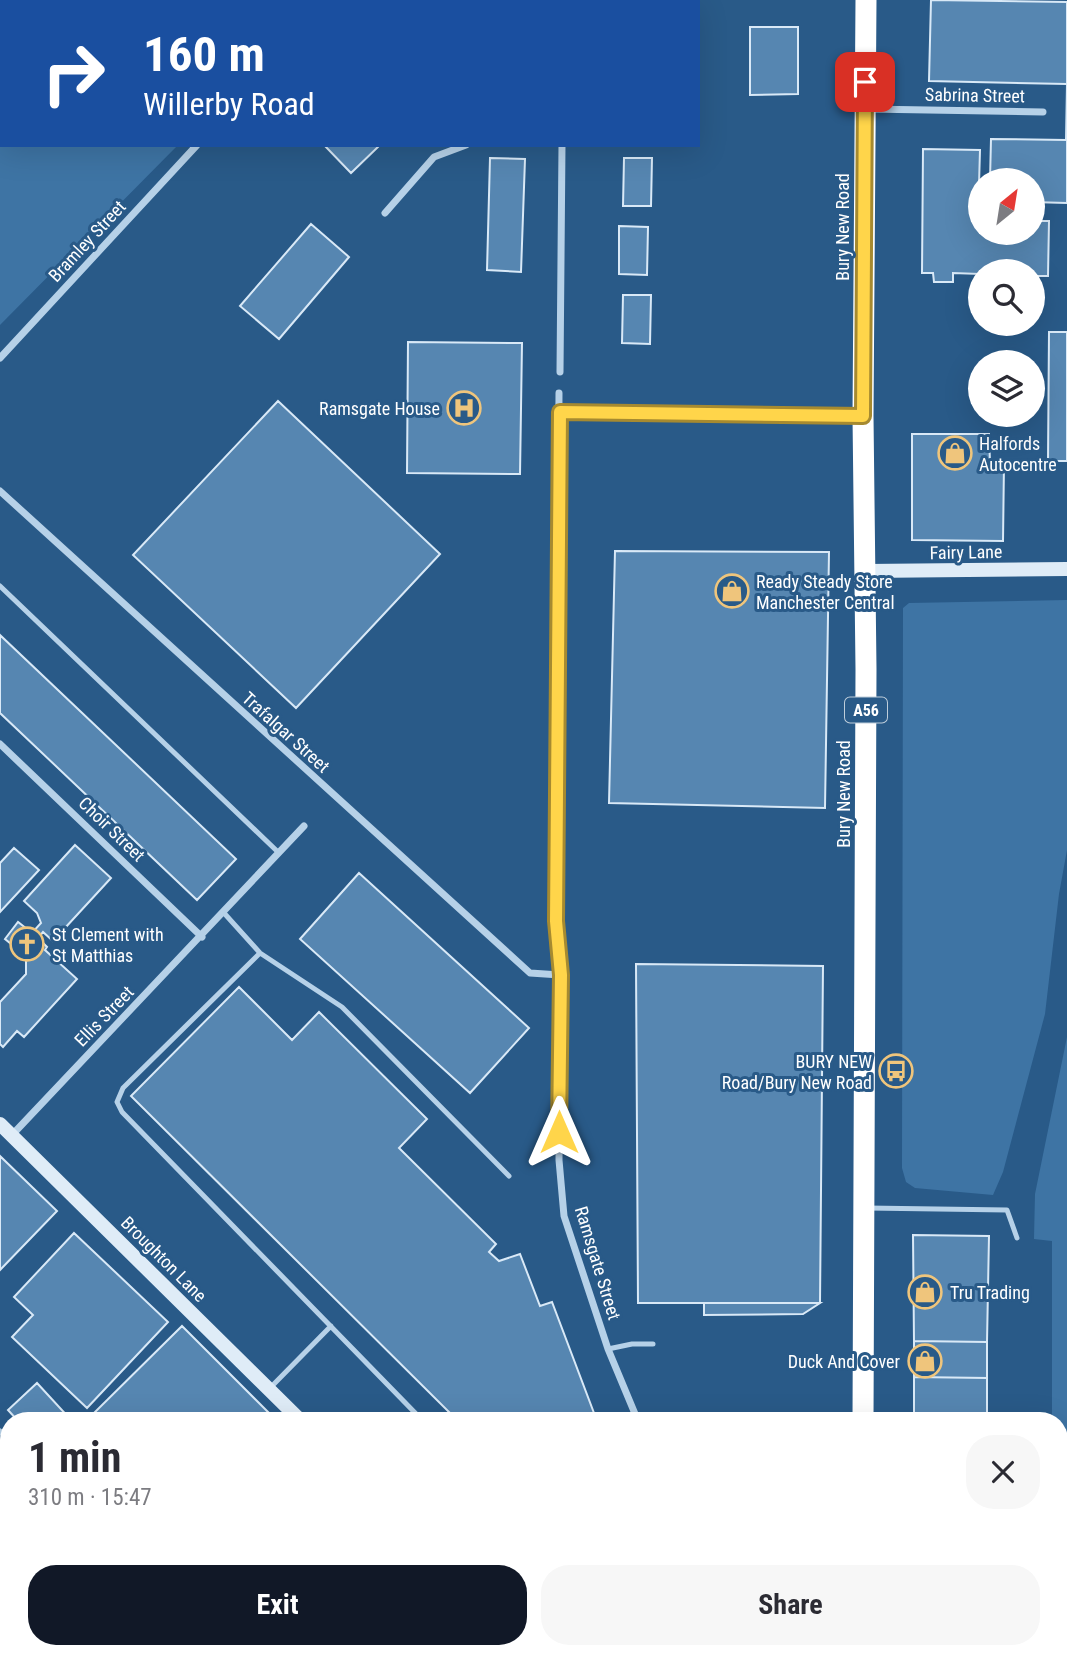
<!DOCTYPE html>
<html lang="en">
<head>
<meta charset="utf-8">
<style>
	body { margin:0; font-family:"Roboto Condensed",sans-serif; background:#f7f7f7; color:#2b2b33; height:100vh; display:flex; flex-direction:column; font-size:26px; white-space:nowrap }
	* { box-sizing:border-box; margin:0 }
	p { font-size:23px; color:#7c7c81 }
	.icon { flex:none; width:38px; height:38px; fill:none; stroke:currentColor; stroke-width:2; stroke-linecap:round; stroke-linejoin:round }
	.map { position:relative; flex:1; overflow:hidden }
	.side { position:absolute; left:0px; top:1412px; width:1068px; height:247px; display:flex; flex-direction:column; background:#fff; border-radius:28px 28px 0 0; box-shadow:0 7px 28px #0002 }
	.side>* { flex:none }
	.banner { position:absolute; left:0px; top:0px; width:700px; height:147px; box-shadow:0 7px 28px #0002; background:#1a4fa0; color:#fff; overflow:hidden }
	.needle { width:46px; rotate:30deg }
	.buttons { position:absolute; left:968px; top:168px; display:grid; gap:14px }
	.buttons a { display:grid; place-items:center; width:77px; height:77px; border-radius:50%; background:#fff; box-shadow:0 7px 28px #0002; font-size:35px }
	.pin { position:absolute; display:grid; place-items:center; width:60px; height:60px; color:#fff; margin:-30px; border-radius:14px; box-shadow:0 4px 10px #0006 }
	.me { position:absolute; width:77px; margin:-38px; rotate:0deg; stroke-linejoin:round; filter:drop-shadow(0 0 5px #0008) }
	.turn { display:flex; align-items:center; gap:24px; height:147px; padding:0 28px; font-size:32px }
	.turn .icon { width:91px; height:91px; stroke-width:2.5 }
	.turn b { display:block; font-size:49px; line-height:60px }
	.round { display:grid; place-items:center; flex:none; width:74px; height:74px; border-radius:28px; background:#f7f7f7 }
	.headline { display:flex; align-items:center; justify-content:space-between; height:119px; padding:0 28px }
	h1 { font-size:42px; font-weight:700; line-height:52px }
	.primary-button { display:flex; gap:14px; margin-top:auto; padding:14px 28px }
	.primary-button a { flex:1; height:80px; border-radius:28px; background:#111827; color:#fff; font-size:28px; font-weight:700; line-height:80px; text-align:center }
	.primary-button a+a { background:#f7f7f7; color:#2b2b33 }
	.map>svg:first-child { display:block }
</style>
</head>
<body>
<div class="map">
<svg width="1067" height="1658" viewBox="0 0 1067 1658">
	<rect width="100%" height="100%" fill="#295a88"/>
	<path fill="#3e74a4" d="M0,61L2,145H178L0,325Z
		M1067,600V850L1059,894L1045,1014L1003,1172L993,1195L915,1188L906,1182L902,1168L903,608L909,603Z
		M1067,1037V1488L1059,1477V1421H1052V1241L1034,1239L1035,1194Z"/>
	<path fill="#5686b1" stroke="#d9e9f7" stroke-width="2" d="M3,0H77L80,2H6Z
		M931,0L1067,2V203L1032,202V180H990L991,139L1066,140L1067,84L929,81Z
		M750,27H798V94L750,95Z
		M324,145H380L351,173Z
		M923,149L980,150L978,219H980V233H1032V221H1049L1048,276H1032V271H980V274L953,273V282H934L933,273H922Z
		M490,158L525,159L521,272L487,270Z
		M624,158H652L651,206H623Z
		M311,224L349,257L279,339L240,306Z
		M619,226L648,227L647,275L619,274Z
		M623,295H651L650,344L622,343Z
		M1049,332H1067V461H1048Z
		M408,342L522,343L520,474L407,473Z
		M278,401L440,554L296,708L133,555Z
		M912,434H989L990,463H1004L1003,541L912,540Z
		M615,551L829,552L825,808L609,803Z
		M0,635L236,859L197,900L0,713Z
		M75,845L111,878L53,941L43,932L38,938L47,947L45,950L77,979L24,1037L17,1031L3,1047L0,1044V1002L26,974V956L5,939L18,922L32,933L41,923L37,913L24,901Z
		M14,848L39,870L0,912V863Z
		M359,873L529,1028L470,1093L300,939Z
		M636,964L823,966L820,1303H638Z
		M239,987L292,1040L319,1012L427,1119L399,1148L496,1244L489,1252L499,1261L520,1254L540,1306L552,1302L597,1421H458L131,1096Z
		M0,1156L57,1211L0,1270Z
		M74,1233L168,1322L87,1408L12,1337L33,1315L14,1297Z
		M913,1235L989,1236L987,1342L914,1341Z
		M704,1303H820L803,1314L704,1315Z
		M182,1326L277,1421H100L93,1414Z
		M914,1341L987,1342V1378L914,1377Z
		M914,1377L987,1378V1421H914Z
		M37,1383L72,1421H18L8,1410Z
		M9,1547V1626L0,1633V1553Z
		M1067,1637V1658H1056L1051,1650H1059V1644Z
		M150,1650H187L194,1658H141Z
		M271,1650H319L326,1658H278Z
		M392,1650H485L493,1658H399Z"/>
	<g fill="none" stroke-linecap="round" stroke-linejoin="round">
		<path stroke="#b6d1e8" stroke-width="5" d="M0,586L279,853
			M224,913L260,953L342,1007L509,1176
			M260,953L123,1088L117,1102L122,1112L423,1421
			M867,1208L1007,1210L1017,1238
			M608,1349L632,1344H653
			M271,1387L331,1326
			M0,1431L9,1440"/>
		<path stroke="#b6d1e8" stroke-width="7" d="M352,0L353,2
			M566,2V0
			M868,109L1043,112
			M385,213L434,157L466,145
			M0,358L197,145
			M560,372L562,145
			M559,393L556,921L560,975L559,1160L564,1216L608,1349L638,1421
			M560,412L860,416
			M0,491L530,973L560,975
			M0,744L202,937
			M12,1135L304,826
			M651,1658L655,1650"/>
		<path stroke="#dfecf7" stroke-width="14" d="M866,571L1067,569
			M0,1124L301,1421
			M543,1650L551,1658"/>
		<path stroke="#fff" stroke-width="21" d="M863,1421L866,669L863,416L866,0
			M864,1650V1658"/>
	</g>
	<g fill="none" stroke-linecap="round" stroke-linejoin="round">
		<defs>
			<path id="route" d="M559,1132L561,975L556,921L560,412L863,416L865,82"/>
		</defs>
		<use href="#route" stroke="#a68a30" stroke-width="18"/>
		<use href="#route" stroke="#ffd54a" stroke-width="12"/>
	</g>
	<defs>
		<symbol id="hospital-ring" viewBox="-11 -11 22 22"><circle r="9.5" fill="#295a88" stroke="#efc57c" stroke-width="1.5"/><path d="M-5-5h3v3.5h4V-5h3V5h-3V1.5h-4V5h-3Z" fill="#efc57c"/></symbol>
		<symbol id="shop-ring" viewBox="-11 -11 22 22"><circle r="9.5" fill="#295a88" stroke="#efc57c" stroke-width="1.5"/><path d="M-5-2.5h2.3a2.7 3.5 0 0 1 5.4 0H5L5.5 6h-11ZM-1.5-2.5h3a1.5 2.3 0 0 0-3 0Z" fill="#efc57c"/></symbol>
		<symbol id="church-ring" viewBox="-11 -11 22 22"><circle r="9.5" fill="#295a88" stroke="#efc57c" stroke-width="1.5"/><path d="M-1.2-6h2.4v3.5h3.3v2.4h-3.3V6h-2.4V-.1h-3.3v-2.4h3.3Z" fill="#efc57c"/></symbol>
		<symbol id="bus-ring" viewBox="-11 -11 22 22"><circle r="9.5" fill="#295a88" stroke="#efc57c" stroke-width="1.5"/><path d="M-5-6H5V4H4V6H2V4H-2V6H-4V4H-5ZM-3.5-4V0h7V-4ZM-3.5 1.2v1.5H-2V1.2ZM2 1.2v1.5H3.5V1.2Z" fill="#efc57c"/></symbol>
	</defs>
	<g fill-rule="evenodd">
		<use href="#hospital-ring" x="445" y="389" width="38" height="38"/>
		<use href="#shop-ring" x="936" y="434" width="38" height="38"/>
		<use href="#shop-ring" x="713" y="572" width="38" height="38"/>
		<use href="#church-ring" x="8" y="925" width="38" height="38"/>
		<use href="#bus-ring" x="877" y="1052" width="38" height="38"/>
		<use href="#shop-ring" x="906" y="1273" width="38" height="38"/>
		<use href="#shop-ring" x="906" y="1342" width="38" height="38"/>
	</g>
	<g text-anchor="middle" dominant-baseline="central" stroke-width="6" stroke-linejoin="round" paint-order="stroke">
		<rect fill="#295a88" stroke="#bfcedb" stroke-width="2" x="845" y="697.5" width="42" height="25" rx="5"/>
		<g font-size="16" font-weight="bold" fill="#fff">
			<text x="866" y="710">A56</text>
		</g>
		<g font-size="18" fill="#fff" stroke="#295a88">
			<text transform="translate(975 95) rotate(1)">Sabrina Street</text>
			<text transform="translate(842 227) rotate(-90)">Bury New Road</text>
			<text transform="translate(87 241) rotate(-47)">Bramley Street</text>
			<text transform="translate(966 552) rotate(-1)">Fairy Lane</text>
			<text transform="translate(286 732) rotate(42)">Trafalgar Street</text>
			<text transform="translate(843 794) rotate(-90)">Bury New Road</text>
			<text transform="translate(112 829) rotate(44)">Choir Street</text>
			<text transform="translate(104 1016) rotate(-46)">Ellis Street</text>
			<text transform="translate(164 1259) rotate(45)">Broughton Lane</text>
			<text transform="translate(598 1263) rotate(73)">Ramsgate Street</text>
		</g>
		<g font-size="18" fill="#fff" stroke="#295a88" text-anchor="start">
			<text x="440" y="408" text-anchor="end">Ramsgate House</text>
			<text x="979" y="443">Halfords<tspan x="979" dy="21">Autocentre</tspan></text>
			<text x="756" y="581">Ready Steady Store<tspan x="756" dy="21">Manchester Central</tspan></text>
			<text x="52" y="934">St Clement with<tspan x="52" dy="21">St Matthias</tspan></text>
			<text x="872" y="1061" text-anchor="end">BURY NEW<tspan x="872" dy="21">Road/Bury New Road</tspan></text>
			<text x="950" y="1292">Tru Trading</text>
			<text x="900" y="1361" text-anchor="end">Duck And Cover</text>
		</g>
	</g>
</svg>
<div class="buttons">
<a><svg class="needle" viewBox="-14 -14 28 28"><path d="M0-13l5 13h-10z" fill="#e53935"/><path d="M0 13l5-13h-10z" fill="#7c7c81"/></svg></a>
<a><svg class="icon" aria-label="search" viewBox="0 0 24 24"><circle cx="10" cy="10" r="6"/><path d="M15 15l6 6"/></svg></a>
<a><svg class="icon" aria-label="layers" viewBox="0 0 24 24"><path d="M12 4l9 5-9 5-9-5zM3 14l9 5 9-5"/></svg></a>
</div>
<div class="pin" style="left:865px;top:82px;background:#d93025"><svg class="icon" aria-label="arrive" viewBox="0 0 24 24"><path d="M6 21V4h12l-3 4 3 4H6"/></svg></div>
<svg class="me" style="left:559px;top:1132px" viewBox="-20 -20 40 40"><path d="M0-17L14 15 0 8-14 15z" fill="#ffd54a" stroke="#fff" stroke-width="4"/></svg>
<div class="banner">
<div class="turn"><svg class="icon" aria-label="right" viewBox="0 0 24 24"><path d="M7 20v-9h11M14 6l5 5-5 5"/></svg><div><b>160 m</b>Willerby Road</div></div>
</div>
<section class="side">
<div class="headline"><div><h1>1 min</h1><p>310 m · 15:47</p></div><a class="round"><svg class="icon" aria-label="close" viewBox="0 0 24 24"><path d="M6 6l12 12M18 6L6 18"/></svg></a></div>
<div class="primary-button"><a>Exit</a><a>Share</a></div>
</section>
</div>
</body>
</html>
